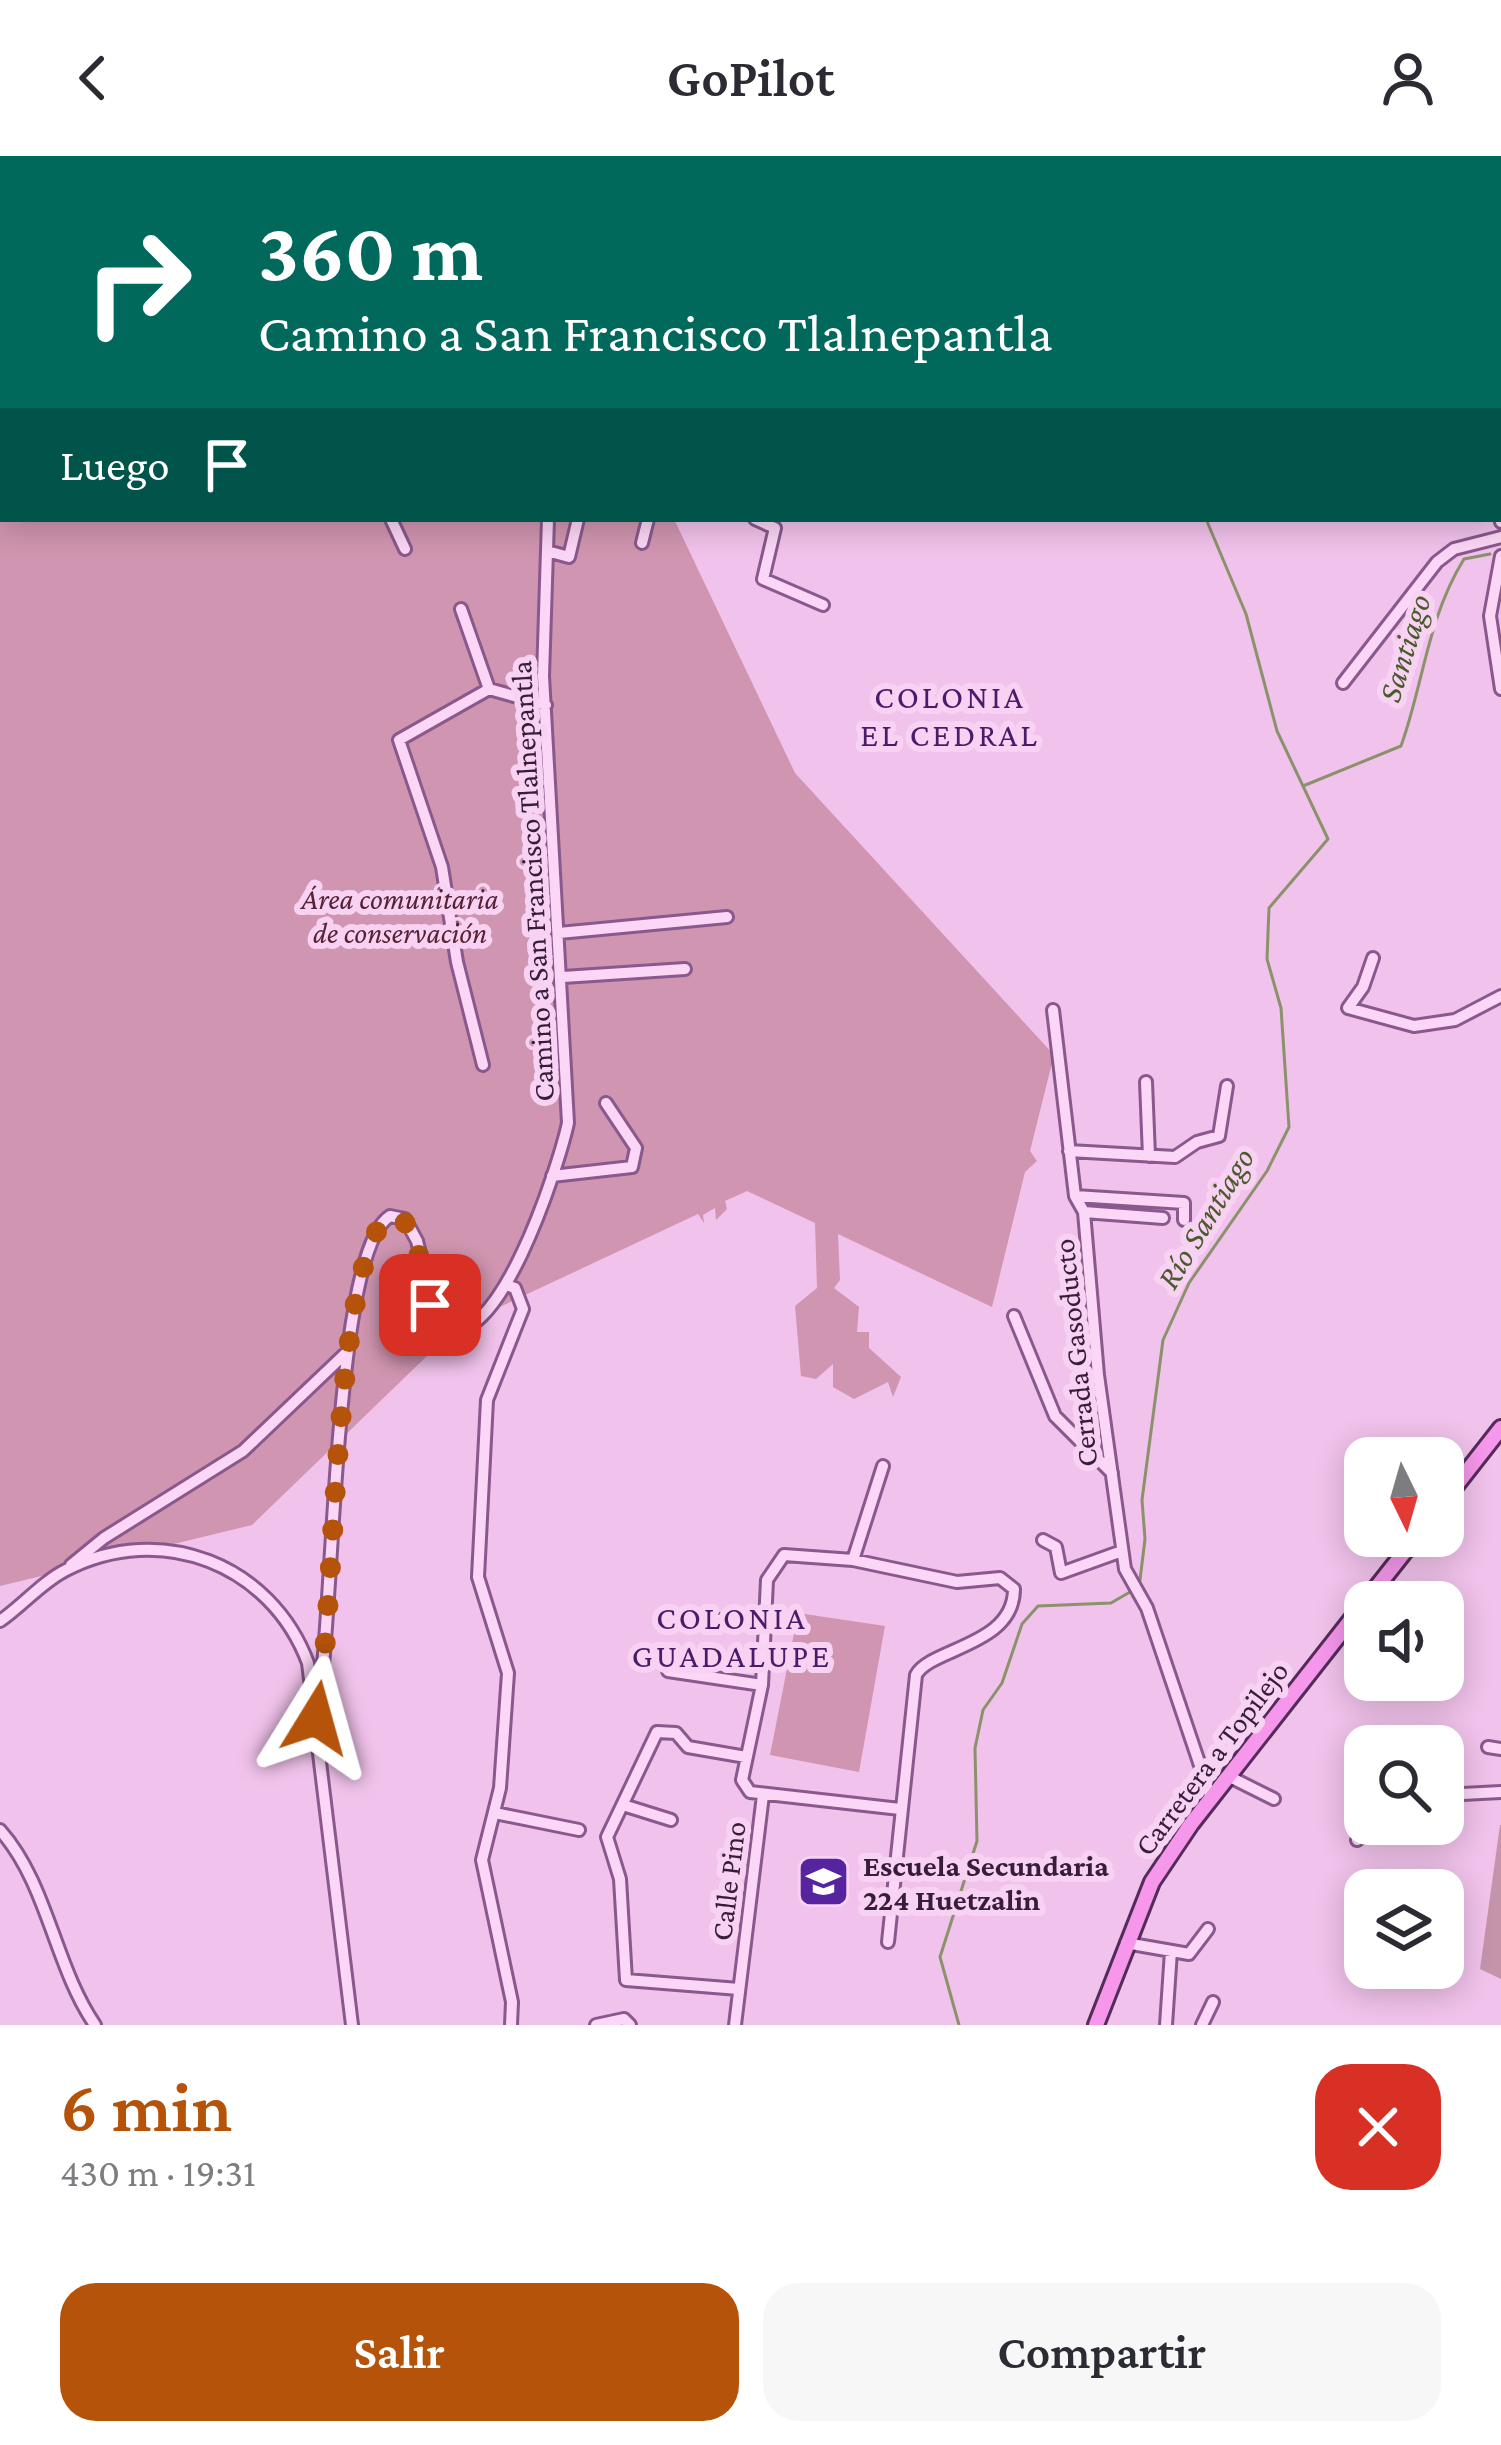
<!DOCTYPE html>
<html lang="es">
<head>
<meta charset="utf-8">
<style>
	body { margin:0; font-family:"Crimson Pro",serif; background:#f7f7f7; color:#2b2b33; height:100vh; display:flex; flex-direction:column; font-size:45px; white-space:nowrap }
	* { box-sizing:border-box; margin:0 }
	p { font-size:39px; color:#7c7c81 }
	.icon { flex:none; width:66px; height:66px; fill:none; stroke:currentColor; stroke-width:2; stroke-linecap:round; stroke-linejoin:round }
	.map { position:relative; height:1869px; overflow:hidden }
	.drawer { display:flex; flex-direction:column; background:#fff; flex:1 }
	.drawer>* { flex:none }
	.banner { position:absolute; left:0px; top:0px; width:1503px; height:366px; box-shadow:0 6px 30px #0003; background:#00695c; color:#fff; overflow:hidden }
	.needle { width:78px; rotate:175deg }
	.tools { position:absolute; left:1344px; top:1281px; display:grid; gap:24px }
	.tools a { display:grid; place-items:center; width:120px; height:120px; border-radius:24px; background:#fff; box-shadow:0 6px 30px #0003; font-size:60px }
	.pin { position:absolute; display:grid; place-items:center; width:102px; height:102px; color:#fff; margin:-51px; border-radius:24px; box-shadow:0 6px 18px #0006 }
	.me { position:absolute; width:132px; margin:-66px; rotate:8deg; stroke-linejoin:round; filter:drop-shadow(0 0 9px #0008) }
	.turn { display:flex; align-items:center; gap:42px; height:252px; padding:0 60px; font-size:54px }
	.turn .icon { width:156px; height:156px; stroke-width:2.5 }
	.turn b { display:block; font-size:84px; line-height:102px }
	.then { display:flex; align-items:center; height:114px; padding:0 60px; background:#0003; gap:24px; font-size:45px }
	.round { display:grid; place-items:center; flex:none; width:126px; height:126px; border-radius:36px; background:#f7f7f7 }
	.headline { display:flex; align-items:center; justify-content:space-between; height:204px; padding:0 60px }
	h1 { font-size:72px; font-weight:600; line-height:90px; color:#b45309 }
	.cta { display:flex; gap:24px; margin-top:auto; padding:24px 60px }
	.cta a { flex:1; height:138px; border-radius:36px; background:#b45309; color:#fff; font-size:48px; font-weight:600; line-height:138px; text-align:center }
	.cta a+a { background:#f7f7f7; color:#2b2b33 }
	header { display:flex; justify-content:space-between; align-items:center; height:156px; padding:0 60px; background:#fff; font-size:54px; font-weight:600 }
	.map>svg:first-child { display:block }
</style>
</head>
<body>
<header><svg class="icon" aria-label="back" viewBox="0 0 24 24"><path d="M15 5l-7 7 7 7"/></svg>GoPilot<svg class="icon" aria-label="person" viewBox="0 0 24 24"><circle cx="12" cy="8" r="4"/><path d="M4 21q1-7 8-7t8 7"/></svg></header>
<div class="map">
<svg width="1501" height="1869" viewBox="0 0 1501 1869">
	<rect width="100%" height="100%" fill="#f1c2eb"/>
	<path fill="#d095b0" d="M0,229L3,363H674L795,617L1054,899L1030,995L1037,1005L1025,1016L992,1151L838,1078L840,1124L834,1132L859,1151L857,1176H869V1192L901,1221L893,1241L888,1226L854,1243L833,1231V1208L816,1223L801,1220L795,1150L817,1132L815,1067L747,1035L725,1045L727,1053L716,1064L715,1052L703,1059L704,1067L698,1058L457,1171L252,1369L0,1430Z
		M798,1457L885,1470L859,1616L770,1599Z"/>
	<path fill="#c495aa" d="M1500,1669H1501V1823L1480,1813Z"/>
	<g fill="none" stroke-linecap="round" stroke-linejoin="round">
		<path stroke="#8b926b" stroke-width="3" d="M1303,630L1401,590C1424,526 1427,463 1464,403L1490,398
			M1139,1432L1145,1383L1142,1344L1163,1184L1189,1127L1267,1015L1289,971L1281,852L1267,803L1269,752L1328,683L1277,575L1246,458L1206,363
			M959,1869L940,1801L977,1685L975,1592L983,1554L1002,1527L1022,1468L1038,1450L1111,1447L1130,1436"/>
		<defs>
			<path id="minor" d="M728,0V3
				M1308,0L1310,3
				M580,3L581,0
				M1500,359L1501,366
				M391,363L405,393
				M755,363L775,372L763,423L823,449
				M642,387L648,363
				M547,395L569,401L578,363
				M1501,400L1490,460L1501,533
				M461,453L489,533
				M1343,527L1437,406L1454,393L1501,381
				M559,777L727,761
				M1373,802L1363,831L1348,852L1414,870L1455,864L1501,840
				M563,821L685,813
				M1053,854L1075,1040L1084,1056L1098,1219L1125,1413L1147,1452L1211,1642
				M483,909L457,806L442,711L399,584L489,533L546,549
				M1146,926L1149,1000
				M1069,995L1175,1001L1197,986L1219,980L1227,930
				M552,1020L632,1011L636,992L606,947
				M1075,1040L1184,1047V1064
				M1084,1056L1163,1062
				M506,1129L515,1132L523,1153L487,1244L478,1421L508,1517L500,1632L482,1704L512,1846L511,1869
				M1014,1160L1055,1260L1112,1317
				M1043,1384L1056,1391L1061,1417L1122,1395
				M853,1404L883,1310
				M71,1409L104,1382L243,1295L347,1196
				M698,1463L763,1466
				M0,1465C22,1450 42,1426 66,1414C161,1365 271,1408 308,1507L352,1869
				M668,1515L762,1529L742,1624L750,1636L900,1653
				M762,1529L767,1424L784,1399L853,1404L957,1426L1000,1422L1014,1433C1014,1490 930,1492 916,1519L888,1786
				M316,1562C335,1477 331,1097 390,1060L405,1063L417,1085L438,1170C496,1209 559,1008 568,967L543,520L548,363
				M1488,1591L1501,1593
				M1228,1620L1274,1643
				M1443,1639L1501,1636
				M623,1649L671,1664
				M495,1657L579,1674
				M0,1674C48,1728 54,1809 95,1869
				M1357,1684L1381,1668
				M1126,1787L1189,1798L1208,1773
				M739,1833L626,1824L620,1723L607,1681L657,1576L676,1577L688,1591L746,1601
				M596,1869L624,1863L630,1869
				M735,1869L763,1639
				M1166,1869L1171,1795
				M1202,1869L1213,1846"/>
			<path id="major" d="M1443,1346L1501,1272
				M1365,1446L1417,1380
				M1096,1869L1152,1726L1191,1668L1365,1446"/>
		</defs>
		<use href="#minor" stroke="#89588c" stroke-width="16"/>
		<use href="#major" stroke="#542c59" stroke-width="20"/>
		<use href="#minor" stroke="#fbd6f6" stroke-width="10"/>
		<use href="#major" stroke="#f697ec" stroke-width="14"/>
	</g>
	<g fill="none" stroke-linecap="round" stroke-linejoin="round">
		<path stroke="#b45309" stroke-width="21" stroke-dasharray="0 37.8" d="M316,1562C336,1478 331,1096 390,1060L412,1070L430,1149"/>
	</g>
	<defs>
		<symbol id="school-square" viewBox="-11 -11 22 22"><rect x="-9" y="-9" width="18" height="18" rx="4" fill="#56249f" stroke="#f8d2f3"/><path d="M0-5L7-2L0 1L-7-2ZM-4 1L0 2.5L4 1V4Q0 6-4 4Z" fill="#fff"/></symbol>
	</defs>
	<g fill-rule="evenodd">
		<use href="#school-square" x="794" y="1696" width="59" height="59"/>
	</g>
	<g text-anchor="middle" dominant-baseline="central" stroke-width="12" stroke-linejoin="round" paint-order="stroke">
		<g font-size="30" fill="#381d3b" stroke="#f8d2f3">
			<text transform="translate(532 725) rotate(-93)">Camino a San Francisco Tlalnepantla</text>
			<text transform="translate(1075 1197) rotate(-96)">Cerrada Gasoducto</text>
			<text transform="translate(1211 1602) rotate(-53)">Carretera a Topilejo</text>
			<text transform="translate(728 1725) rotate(-83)">Calle Pino</text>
		</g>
		<g font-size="30" font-style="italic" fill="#582234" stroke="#f8d2f3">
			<text x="400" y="742">Área comunitaria<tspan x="400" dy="34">de conservación</tspan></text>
		</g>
		<g font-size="30" font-weight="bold" fill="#381d3b" stroke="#f8d2f3" text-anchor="start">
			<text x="863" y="1709">Escuela Secundaria<tspan x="863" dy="34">224 Huetzalin</tspan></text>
		</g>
		<g font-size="33" font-style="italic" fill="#4a5b2b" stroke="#f8d2f3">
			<text transform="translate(1404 492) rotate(-73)">Santiago</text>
			<text transform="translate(1205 1062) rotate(-59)">Río Santiago</text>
		</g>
		<g font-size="33" letter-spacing="3" fill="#4c1a6a" stroke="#f8d2f3">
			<text x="950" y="540">COLONIA<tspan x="950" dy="38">EL CEDRAL</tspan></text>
			<text x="732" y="1461">COLONIA<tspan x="732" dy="38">GUADALUPE</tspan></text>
		</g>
	</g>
</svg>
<div class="tools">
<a><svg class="needle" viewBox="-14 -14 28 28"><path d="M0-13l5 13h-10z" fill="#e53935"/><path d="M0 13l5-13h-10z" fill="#7c7c81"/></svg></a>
<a><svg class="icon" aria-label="sound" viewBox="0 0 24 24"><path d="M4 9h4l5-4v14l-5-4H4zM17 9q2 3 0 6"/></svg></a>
<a><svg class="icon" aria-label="search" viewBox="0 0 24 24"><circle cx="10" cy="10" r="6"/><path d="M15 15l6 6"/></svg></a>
<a><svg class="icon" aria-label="layers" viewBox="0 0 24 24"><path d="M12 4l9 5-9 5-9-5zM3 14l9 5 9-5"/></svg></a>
</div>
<div class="pin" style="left:430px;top:1149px;background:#d93025"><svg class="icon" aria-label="arrive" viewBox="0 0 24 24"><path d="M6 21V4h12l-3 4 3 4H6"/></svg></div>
<svg class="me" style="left:316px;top:1562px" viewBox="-20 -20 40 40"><path d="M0-17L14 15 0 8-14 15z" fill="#b45309" stroke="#fff" stroke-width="4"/></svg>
<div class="banner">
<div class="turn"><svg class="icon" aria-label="right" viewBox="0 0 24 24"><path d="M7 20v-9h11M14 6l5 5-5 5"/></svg><div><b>360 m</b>Camino a San Francisco Tlalnepantla</div></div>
<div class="then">Luego<svg class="icon" aria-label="arrive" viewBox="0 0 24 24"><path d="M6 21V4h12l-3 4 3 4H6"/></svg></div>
</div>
</div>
<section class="drawer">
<div class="headline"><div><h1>6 min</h1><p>430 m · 19:31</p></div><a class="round" style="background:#d93025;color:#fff"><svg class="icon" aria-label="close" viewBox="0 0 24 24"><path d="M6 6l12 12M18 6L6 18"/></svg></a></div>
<div class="cta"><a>Salir</a><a>Compartir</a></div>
</section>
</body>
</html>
